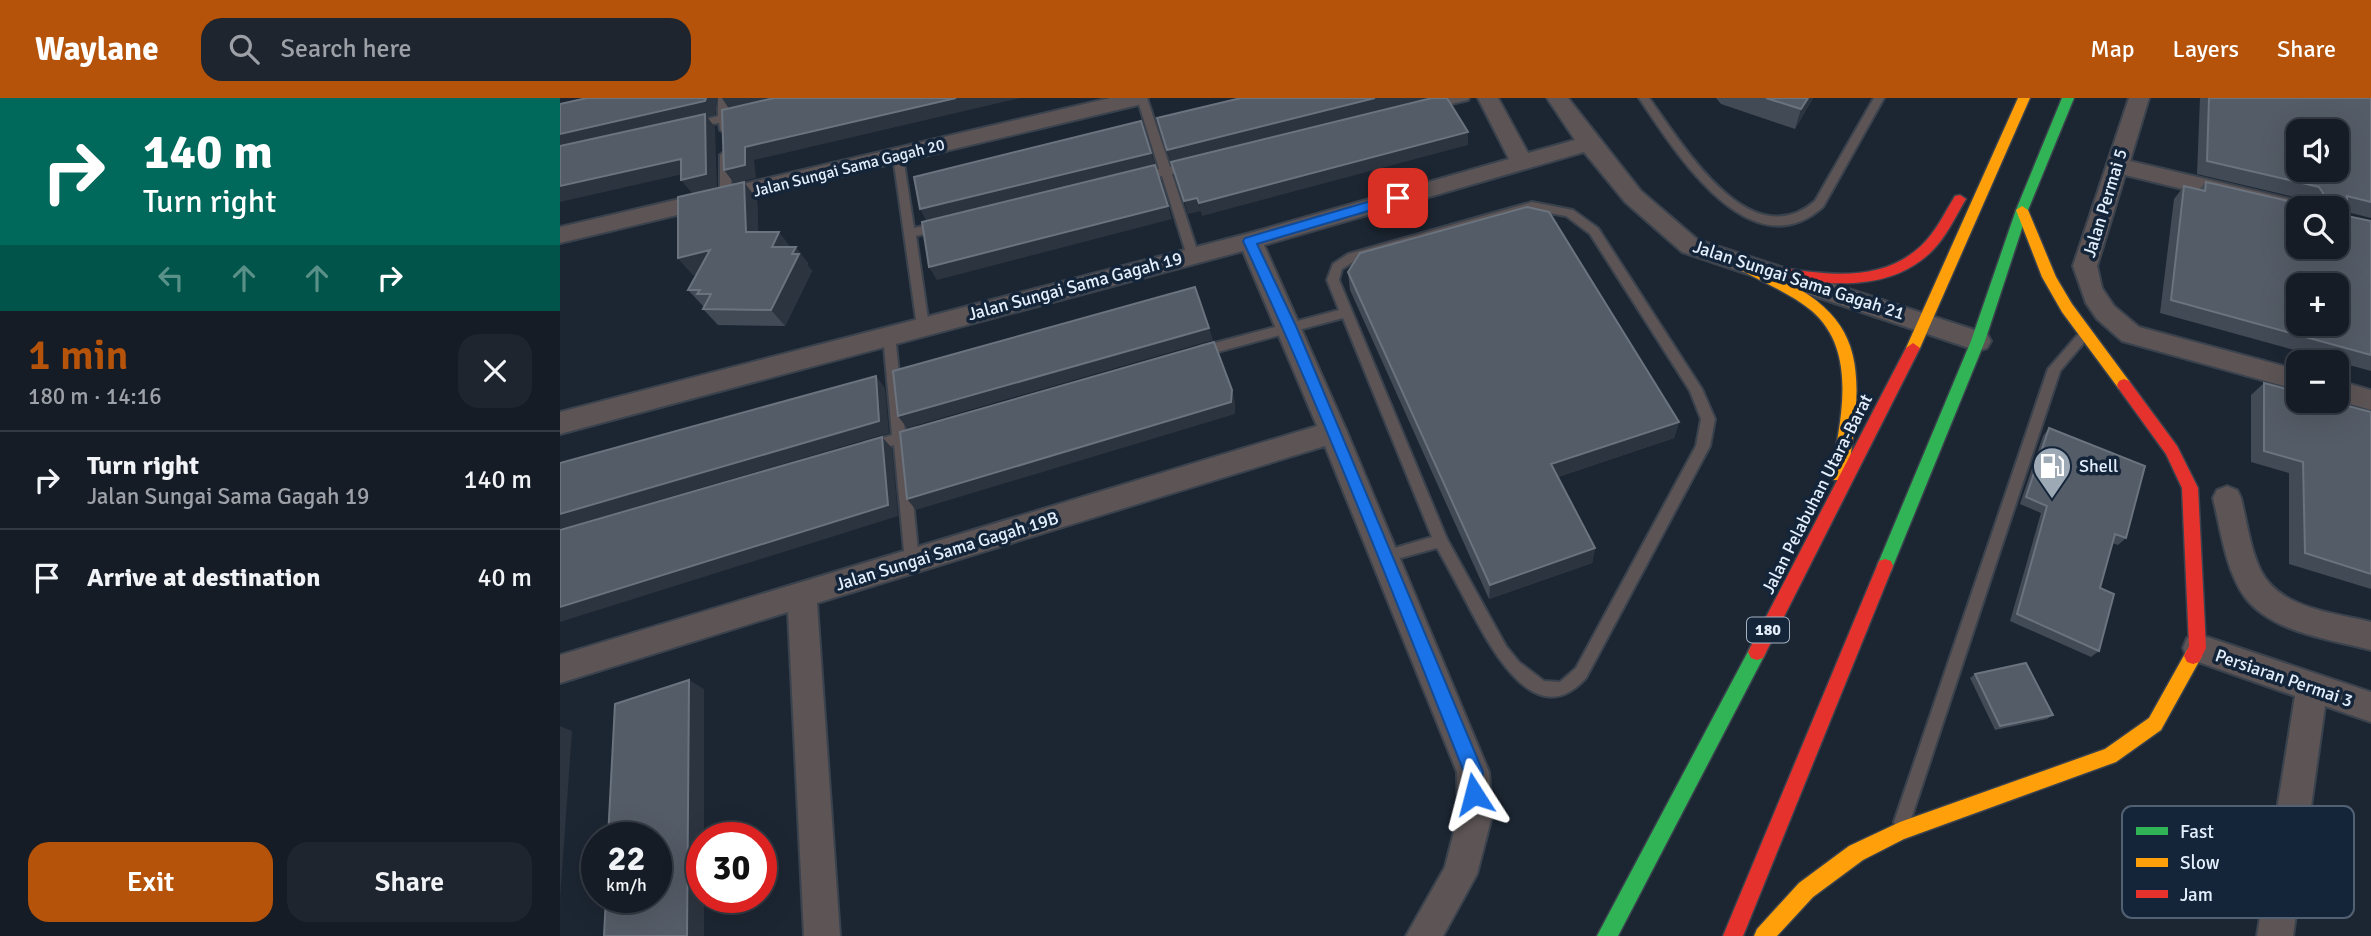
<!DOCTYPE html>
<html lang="en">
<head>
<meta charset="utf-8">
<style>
	body { margin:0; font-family:Signika,sans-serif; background:#1e252e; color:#f1f3f6; height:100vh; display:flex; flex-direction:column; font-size:26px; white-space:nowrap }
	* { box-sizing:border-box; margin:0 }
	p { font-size:23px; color:#9da1a7 }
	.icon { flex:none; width:38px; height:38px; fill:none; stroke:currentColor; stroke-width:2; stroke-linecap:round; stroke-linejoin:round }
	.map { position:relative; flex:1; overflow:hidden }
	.panel { display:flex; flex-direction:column; background:#151c26; width:560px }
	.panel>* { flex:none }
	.guide { background:#00695c; color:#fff; overflow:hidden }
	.controls { position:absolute; left:1726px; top:21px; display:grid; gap:14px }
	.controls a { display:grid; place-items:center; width:63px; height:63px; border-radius:14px; background:#151c26; box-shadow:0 7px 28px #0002,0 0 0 2px #343a43; font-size:35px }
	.speed { position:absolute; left:21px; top:724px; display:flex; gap:14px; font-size:35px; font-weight:700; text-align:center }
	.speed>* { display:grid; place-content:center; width:91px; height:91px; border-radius:50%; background:#151c26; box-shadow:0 7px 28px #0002,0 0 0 2px #343a43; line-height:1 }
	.speed small { font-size:18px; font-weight:400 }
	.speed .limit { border:10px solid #d22; background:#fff; color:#111 }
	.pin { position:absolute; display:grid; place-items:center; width:60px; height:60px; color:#fff; margin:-30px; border-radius:14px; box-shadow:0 4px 10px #0006 }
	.me { position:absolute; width:77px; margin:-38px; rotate:351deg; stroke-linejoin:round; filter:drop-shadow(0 0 5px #0008) }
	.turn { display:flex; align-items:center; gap:24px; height:147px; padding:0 28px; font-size:32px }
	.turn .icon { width:91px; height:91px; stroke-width:2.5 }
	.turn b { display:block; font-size:49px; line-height:60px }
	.lanes { display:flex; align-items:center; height:66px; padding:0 28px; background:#0003; justify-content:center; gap:35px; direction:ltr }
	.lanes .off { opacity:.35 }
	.round { display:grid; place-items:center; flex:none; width:74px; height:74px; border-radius:21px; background:#1e252e }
	.head { display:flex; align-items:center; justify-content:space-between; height:119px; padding:0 28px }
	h1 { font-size:42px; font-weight:600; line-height:52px; color:#b45309 }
	.cta { display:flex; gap:14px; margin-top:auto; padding:14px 28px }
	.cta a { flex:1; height:80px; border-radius:21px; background:#b45309; color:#fff; font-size:28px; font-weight:600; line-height:80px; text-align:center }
	.cta a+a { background:#1e252e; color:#f1f3f6 }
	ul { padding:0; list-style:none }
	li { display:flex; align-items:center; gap:21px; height:98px; padding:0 28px; border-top:2px solid #343a43 }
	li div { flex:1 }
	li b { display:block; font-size:26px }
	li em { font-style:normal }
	header { display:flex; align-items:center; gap:42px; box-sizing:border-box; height:98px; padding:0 35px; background:#b45309; color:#fff }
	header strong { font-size:33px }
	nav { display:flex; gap:38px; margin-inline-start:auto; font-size:24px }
	.search { width:490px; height:63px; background:#1e252e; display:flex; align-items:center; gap:18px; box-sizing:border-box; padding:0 24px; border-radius:21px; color:#9da1a7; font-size:26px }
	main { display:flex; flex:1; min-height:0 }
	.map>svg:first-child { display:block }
</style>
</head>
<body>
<header>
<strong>Waylane</strong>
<div class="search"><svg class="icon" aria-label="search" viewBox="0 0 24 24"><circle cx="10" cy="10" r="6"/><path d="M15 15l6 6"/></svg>Search here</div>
<nav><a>Map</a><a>Layers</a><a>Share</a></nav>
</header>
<main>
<section class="panel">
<div class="guide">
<div class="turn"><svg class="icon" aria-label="right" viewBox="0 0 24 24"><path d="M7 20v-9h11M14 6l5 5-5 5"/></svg><div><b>140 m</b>Turn right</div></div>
<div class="lanes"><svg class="icon off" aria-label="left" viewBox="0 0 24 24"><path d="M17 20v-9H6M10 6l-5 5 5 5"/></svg><svg class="icon off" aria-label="ahead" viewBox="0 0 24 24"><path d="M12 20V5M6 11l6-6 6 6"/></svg><svg class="icon off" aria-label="ahead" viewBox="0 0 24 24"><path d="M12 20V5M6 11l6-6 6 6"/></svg><svg class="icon" aria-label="right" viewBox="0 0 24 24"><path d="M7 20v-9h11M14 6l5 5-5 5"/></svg></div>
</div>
<div class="head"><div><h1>1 min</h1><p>180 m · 14:16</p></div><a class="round"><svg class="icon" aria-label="close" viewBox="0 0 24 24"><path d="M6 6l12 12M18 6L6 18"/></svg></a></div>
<ul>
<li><svg class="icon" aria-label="right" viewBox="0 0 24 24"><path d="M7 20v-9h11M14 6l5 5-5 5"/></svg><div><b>Turn right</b><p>Jalan Sungai Sama Gagah 19</p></div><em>140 m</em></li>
<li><svg class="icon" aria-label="arrive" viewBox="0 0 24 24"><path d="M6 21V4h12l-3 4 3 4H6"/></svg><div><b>Arrive at destination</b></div><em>40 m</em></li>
</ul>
<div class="cta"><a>Exit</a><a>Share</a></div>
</section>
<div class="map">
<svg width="1811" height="838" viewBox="0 0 1811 838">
	<rect width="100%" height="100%" fill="#1c2632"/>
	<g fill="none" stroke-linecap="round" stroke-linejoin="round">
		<defs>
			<path id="lane" d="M158,0H168L169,16L184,15V19L169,23V30L164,34L160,32L159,25L131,29V25L158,18Z
				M577,0H587L610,69L630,64L636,68L634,71L612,76L639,158L637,161H629L627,158L602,78L582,83L576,79L578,76L599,71Z
				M890,0H909L908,2L871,11L866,8L867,6Z
				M1079,0H1089C1122,45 1189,160 1255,103L1314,0H1324L1263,109C1189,174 1114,52 1079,0Z
				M165,53L170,57L172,100L166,104L160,100V57Z
				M338,54L343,58L354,130L382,124L388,128L386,131L356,138L369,228L363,233L357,228L333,58Z
				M972,104L1013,112L1038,130L1142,291L1155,321L1150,348L1026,580C976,636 932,552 911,513C900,492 889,471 877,450L826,464L821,462L819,458L821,454L872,439L783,220L639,259L633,254L639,249L779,212L767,182L773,166L788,156ZM972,112L1006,118L1030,136L1130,293L1141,321L1136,348L1016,570L1000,584L984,583L959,564L946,548L887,441L779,182L782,171L796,162Z
				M329,232L335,237L345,333L357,330L364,335L362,339L347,343L359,463L357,467L352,469L347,467L345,463L334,347L309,355L304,353L302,349L304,345L332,337L323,237Z
				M1524,232L1528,234L1530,237L1528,240L1500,273L1350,724L1348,730L1342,732L1336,730L1334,724L1488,271L1520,234Z"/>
			<path id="street" d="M550,0H588L578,7L0,145V129Z
				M918,0H938L968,55L1015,42L987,0H1008L1081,93L1138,142L1427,236L1431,243L1427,250L1418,253L1122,154L1065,104L1024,54L704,147L787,334L929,674L932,718L917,776L883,838H846L885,769L898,718L897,674L765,348L257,505L280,838H244L228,514L0,585V557L757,328L683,153L0,336V314L690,135L949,61Z
				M1569,0H1589L1570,63L1738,103L1746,105L1749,110H1738V119L1565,77L1537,168L1542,190L1554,208L1579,229L1738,272V292L1562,243L1537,221L1526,205L1513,168Z
				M1776,282L1811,292V312L1776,302Z
				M1667,388L1677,392L1681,400C1687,424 1690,451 1701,473C1720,511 1775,515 1811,524V552C1770,541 1711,535 1684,498C1665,470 1661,432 1653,400L1657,392Z
				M1638,536L1811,594V624L1765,608L1733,838H1697L1735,598L1627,560L1623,550L1627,540Z"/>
			<path id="fast" d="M1502,0H1514L1468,112L1425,243L1333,468L1331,473L1325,475L1319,473L1317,468L1411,243L1456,112Z
				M1197,546L1203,548L1206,554L1203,560L1058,838H1037L1191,548Z"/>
			<path id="slow" d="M1458,0H1470L1360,250L1353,255L1348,254L1346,250Z
				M1462,108L1468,112L1496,179L1512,206L1569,283L1571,287L1569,291H1559L1502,214L1482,179L1456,112Z
				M1182,162C1195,166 1208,174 1221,181C1290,215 1303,254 1294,329C1292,345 1291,367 1284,382H1274L1271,377C1280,324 1299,254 1252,213C1230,195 1202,184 1177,170L1175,167Z
				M1633,550L1639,552L1642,558L1601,632L1556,664L1344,741L1303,762L1253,799L1217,838H1194L1197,831L1239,785L1289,748L1340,724L1545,651L1589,620L1627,552Z"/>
			<path id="jam" d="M1400,97L1406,101C1395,119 1386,140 1370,155C1326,196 1265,186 1210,178L1203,173L1210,168C1262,176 1319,187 1361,148C1376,134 1385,114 1395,98Z
				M1353,245L1360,250L1203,560L1197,562L1191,560L1188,554L1191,548L1346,250Z
				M1564,281L1569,283L1617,348L1638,390L1646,550L1639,564L1633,566L1627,564L1624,558L1629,548L1622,390L1606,356L1559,291L1557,287L1559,283Z
				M1325,461L1331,463L1333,468L1183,838H1163L1317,468L1319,463Z"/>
		</defs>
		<use href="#lane" stroke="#3a424d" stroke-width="4"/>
		<use href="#street" stroke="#3a424d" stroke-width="4"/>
		<use href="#fast" stroke="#3a424d" stroke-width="3"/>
		<use href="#slow" stroke="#3a424d" stroke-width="3"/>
		<use href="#jam" stroke="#3a424d" stroke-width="3"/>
		<use href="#lane" fill="#5c5455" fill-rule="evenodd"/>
		<use href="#street" fill="#5c5455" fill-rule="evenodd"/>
		<use href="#fast" fill="#30b455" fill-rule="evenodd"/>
		<use href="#slow" fill="#ff9f0a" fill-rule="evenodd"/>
		<use href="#jam" fill="#e5322d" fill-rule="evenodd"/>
	</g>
	<path fill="#424a55" d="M1156,0H1253L1235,31L1161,6Z
		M1640,0H1811V120L1787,114V118L1811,123V273L1600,215L1614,101L1624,88L1639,92L1646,84L1745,107L1748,104L1747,102L1637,76Z
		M197,101L198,134L231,149L248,165L247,167L252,173L225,228L158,227L143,211L144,208H143L128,192L137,176L133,177L118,160Z
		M788,174L1119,324L1114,340L998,379L1035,450L1032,465L929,501L790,192Z
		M1704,285L1811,314V491L1729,466V375L1691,364V297Z
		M1489,330L1566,440L1558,447L1552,445L1540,490L1539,553L1531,559L1450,523L1481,415L1460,406L1483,338Z
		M1415,576L1493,617L1487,621L1435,632L1410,580Z"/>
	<path fill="#2c343f" d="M146,0H158L155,17L147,19L155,29L157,89L132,95L121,82L145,19L0,52V36Z
		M162,0H231L171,14Z
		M396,0H460L194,62L196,80L174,85L164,72L185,49Z
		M815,0H870L611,65L607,52Z
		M1248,0H1253L1235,31L1241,11Z
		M908,34V47L642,118L639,105Z
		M591,55L596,68L367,124L360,111Z
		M121,61L132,74L0,104V88Z
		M184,84L197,101L199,150L186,134Z
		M637,100L641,113L628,116L624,103Z
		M608,108L612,121L377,182L369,169Z
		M219,134L232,151L212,149Z
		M236,149L248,165L247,167L252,173L225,228L211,212Z
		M150,152L164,169L133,177L118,160Z
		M649,230L653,242L347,330L338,318Z
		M316,278L325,290L329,335L0,431V416Z
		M672,292L675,304V316L356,412L347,401Z
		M1119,324L1114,340L989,382L991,366Z
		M322,339L332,350L338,418L0,524V509Z
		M1035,450L1032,465L929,501L930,487Z
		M129,582L144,591V740H142V800H144V838H127Z
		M0,628L12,633L0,801Z"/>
	<path fill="#545c67" stroke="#6a737e" stroke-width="2" fill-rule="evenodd" d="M27,0H146L145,3L0,36V6Z
		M214,0H396L185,49V67L164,72L162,12Z
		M681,0H815L607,52L597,20Z
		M872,0H887L908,34L639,105L637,100L624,103L611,64Z
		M1206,0H1248L1241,11Z
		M1649,0H1811V104L1787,98V118L1811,123V257L1611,202L1624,88L1645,93L1646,84L1750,108L1753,99H1763V95L1759,89L1647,63ZM1738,33H1776V72H1738ZM1738,110H1776V149H1738ZM1738,187H1776V226H1738Z
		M145,16L146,76L121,82V61L0,88V48Z
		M581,23L591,55L360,111L354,79Z
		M595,67L608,108L369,169L362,124Z
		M184,84L186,134H219L212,149H236L232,156H239L211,212L143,211L151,196H137L140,192H128L150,152L118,160V99Z
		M967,109L989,114L1119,324L991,366L1035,450L930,487L788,174L800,155Z
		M635,189L649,230L338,318L333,273Z
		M654,244L672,292L671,304L347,401L340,334Z
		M316,278L319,323L0,416V365Z
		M1704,285L1738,294V303H1769L1811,314V476L1745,455L1743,364L1704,353Z
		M1489,330L1585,368L1566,440L1555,436L1540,490L1554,496L1539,553L1457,516L1487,408L1466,399Z
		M322,339L328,407L0,509V432Z
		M1466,565L1493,617L1440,628L1415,576Z
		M129,582L127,838H44L46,800H96V740H48L55,606Z"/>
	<path fill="#1a73e8" stroke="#114b97" stroke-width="2" d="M838,95L842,96V103L697,146L736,228L923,674L921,703L914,705L907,703L904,674C833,496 764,317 683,143L685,140Z"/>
	<defs>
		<symbol id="fuel-pin" viewBox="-11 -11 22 30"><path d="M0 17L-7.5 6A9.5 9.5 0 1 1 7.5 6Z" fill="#9ea9b6" stroke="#14253a"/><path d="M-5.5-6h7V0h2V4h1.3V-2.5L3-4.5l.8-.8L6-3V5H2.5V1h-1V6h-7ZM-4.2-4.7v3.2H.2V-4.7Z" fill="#fff"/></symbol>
	</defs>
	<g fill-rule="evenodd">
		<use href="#fuel-pin" x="1470" y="346" width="44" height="60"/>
	</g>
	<g text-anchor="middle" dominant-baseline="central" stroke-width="7" stroke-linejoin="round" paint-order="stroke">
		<g font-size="16" fill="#e4effd" stroke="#14253a">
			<text transform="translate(289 70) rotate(-14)">Jalan Sungai Sama Gagah 20</text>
		</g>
		<rect fill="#14253a" stroke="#a6b2c2" stroke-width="2" x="1187" y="519.5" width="42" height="25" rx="5"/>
		<g font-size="16" font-weight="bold" fill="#e4effd">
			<text x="1208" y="532">180</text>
		</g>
		<g font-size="18" fill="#e4effd" stroke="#14253a">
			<text transform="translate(1545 105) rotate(-73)">Jalan Permai 5</text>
			<text transform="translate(1239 182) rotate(18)">Jalan Sungai Sama Gagah 21</text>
			<text transform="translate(515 188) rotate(-15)">Jalan Sungai Sama Gagah 19</text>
			<text transform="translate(1257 396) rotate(-63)">Jalan Pelabuhan Utara-Barat</text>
			<text transform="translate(387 453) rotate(-17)">Jalan Sungai Sama Gagah 19B</text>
			<text transform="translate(1724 580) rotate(19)">Persiaran Permai 3</text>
		</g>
		<g font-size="18" fill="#e4effd" stroke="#14253a" text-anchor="start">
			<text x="1519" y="368">Shell</text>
		</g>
	</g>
	<rect x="1562" y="708" width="232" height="112" rx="10" fill="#14253a" stroke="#526274" stroke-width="2"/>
	<rect x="1576" y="729" width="32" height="8" fill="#30b455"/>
	<rect x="1576" y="760" width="32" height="9" fill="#ff9f0a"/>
	<rect x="1576" y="792" width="32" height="8" fill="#e5322d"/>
	<g font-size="19" fill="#e4effd">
		<text x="1620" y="740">Fast</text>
		<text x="1620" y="771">Slow</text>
		<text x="1620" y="803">Jam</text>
	</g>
</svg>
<div class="controls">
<a><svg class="icon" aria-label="sound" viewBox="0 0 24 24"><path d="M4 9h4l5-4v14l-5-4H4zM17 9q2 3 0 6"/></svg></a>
<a><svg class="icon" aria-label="search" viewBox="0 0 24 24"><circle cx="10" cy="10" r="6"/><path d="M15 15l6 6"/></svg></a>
<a>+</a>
<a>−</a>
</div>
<div class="speed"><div>22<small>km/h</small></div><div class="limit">30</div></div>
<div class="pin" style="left:838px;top:100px;background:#d93025"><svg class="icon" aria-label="arrive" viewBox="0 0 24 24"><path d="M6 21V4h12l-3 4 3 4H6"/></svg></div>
<svg class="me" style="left:914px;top:696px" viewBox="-20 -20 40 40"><path d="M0-17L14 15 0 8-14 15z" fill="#1a73e8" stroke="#fff" stroke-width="4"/></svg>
</div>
</main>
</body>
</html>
